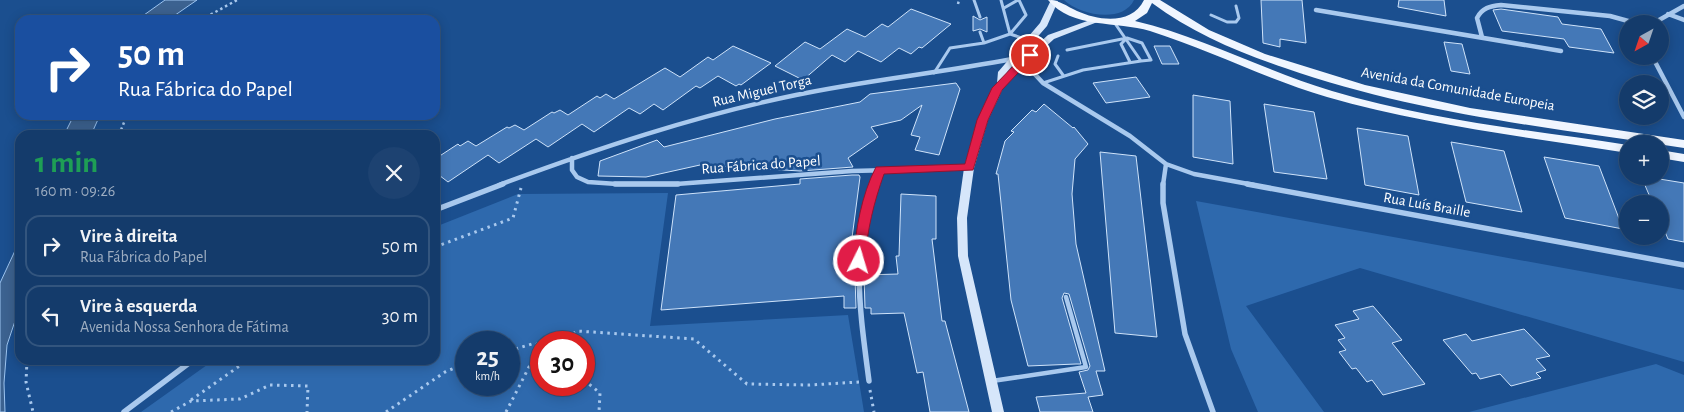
<!DOCTYPE html>
<html lang="pt">
<head>
<meta charset="utf-8">
<style>
	body { margin:0; font-family:"Alegreya Sans",sans-serif; background:#1d4271; color:#f1f3f6; height:100vh; display:flex; flex-direction:column; font-size:19px; white-space:nowrap }
	* { box-sizing:border-box; margin:0 }
	p { font-size:16px; color:#9dadc1 }
	.icon { flex:none; width:28px; height:28px; fill:none; stroke:currentColor; stroke-width:2; stroke-linecap:round; stroke-linejoin:round }
	.map { position:relative; flex:1; overflow:hidden }
	.sheet { position:absolute; left:15px; top:130px; width:425px; height:235px; display:flex; flex-direction:column; background:#143b6b; border-radius:15px; box-shadow:0 2px 12px #0003,0 0 0 1px #33557e }
	.sheet>* { flex:none }
	.top-card { position:absolute; left:15px; top:15px; width:425px; height:105px; border-radius:15px; box-shadow:0 2px 12px #0003,0 0 0 1px #33557e; background:#1a4fa0; color:#fff; overflow:hidden }
	.needle { width:32px; rotate:220deg }
	.controls { position:absolute; left:1619px; top:15px; display:grid; gap:10px }
	.controls a { display:grid; place-items:center; width:50px; height:50px; border-radius:50%; background:#143b6b; box-shadow:0 2px 12px #0003,0 0 0 1px #33557e; font-size:25px }
	.speed { position:absolute; left:455px; top:331px; display:flex; gap:10px; font-size:25px; font-weight:700; text-align:center }
	.speed>* { display:grid; place-content:center; width:65px; height:65px; border-radius:50%; background:#143b6b; box-shadow:0 2px 12px #0003,0 0 0 1px #33557e; line-height:1 }
	.speed small { font-size:12px; font-weight:400 }
	.speed .limit { border:8px solid #d22; background:#fff; color:#111 }
	.pin { position:absolute; display:grid; place-items:center; width:42px; height:42px; color:#fff; margin:-21px; border:2px solid #fff; border-radius:50%; box-shadow:0 1px 5px #0007 }
	.me { position:absolute; width:55px; margin:-28px; rotate:5deg; stroke-linejoin:round; filter:drop-shadow(0 0 4px #0008) }
	.turn { display:flex; align-items:center; gap:18px; height:105px; padding:0 20px; font-size:22px }
	.turn .icon { width:65px; height:65px; stroke-width:2.5 }
	.turn b { display:block; font-size:35px; line-height:42px }
	.round { display:grid; place-items:center; flex:none; width:52px; height:52px; border-radius:26px; background:#1d4271 }
	.head { display:flex; align-items:center; justify-content:space-between; height:85px; padding:0 20px }
	h1 { font-size:30px; font-weight:600; line-height:38px; color:#1e9e55 }
	ul { padding:0; list-style:none }
	li { display:flex; align-items:center; gap:15px; height:62px; margin:0 10px 8px; padding:0 10px; border:2px solid #33557e; border-radius:15px }
	li div { flex:1 }
	li b { display:block; font-size:19px }
	li em { font-style:normal }
	.map>svg:first-child { display:block }
</style>
</head>
<body>
<div class="map">
<svg width="1684" height="412" viewBox="0 0 1684 412">
	<rect width="100%" height="100%" fill="#1b4f8f"/>
	<path fill="#2e69ad" fill-rule="evenodd" d="M1064,0H1134C1123,24 1079,15 1064,0Z
		M668,193L650,326L848,315L864,412H141L214,360H435V227L518,194ZM466,342H509V385H466ZM541,342H584V385H541Z
		M1196,201L1684,290V362L1360,268L1246,306L1324,412H1258L1231,349Z
		M1656,364L1684,375V412H1469Z"/>
	<path fill="#3c6290" stroke="#9cc4f0" d="M165,0H197L168,20H137Z
		M74,115H100L91,135H64Z
		M20,240V306L7,345L4,383L5,412H0V283Z"/>
	<path fill="#4478b7" stroke="#cfe3fa" d="M1261,0H1302L1306,43L1280,39V47L1263,43Z
		M1399,0H1444L1446,16L1398,7Z
		M911,9L951,24L922,48L919,47L911,54L899,48L881,62L858,51L845,62L832,55L803,80L775,66L805,42L820,49L847,29L865,37L882,24L888,27Z
		M1501,9L1558,17L1562,24L1601,29L1614,53L1569,47L1564,39L1502,31L1493,10Z
		M973,16L980,20L987,17V32L980,29L973,31Z
		M1444,42L1462,44L1470,74L1451,71Z
		M733,46L771,63L741,85L739,84L736,86L718,76L700,88L696,86L663,110L654,104L640,114L629,108L594,132L582,124L548,147L536,139L499,163L488,155L448,182L435,172V159L458,144L460,146L468,141L476,146L507,127L509,128L515,125L524,130L552,112L554,113L560,110L568,115L597,96L600,98L606,94L614,99L665,68L680,77L708,57L713,60Z
		M1154,46H1170L1179,64H1162Z
		M1136,77L1150,97L1106,103L1093,83Z
		M956,83L960,89L939,155L915,150L920,137L911,135L922,105L901,120L871,127L878,137L848,158L853,167L800,171L700,165L646,177L598,176L600,161L657,140L664,147L775,119L860,102L870,94Z
		M1193,95L1230,101L1233,164L1193,157Z
		M1044,104L1073,128L1074,127L1088,144L1075,159L1072,194L1076,244L1105,371H1096L1103,395L1088,397L1093,412H1040L1036,397L1086,393L1079,372L1088,370L1090,366L1069,294L1064,293L1062,298L1081,364H1076L1028,366L1011,300L998,174H996L1005,141L1014,132L1011,131L1032,110L1036,112Z
		M1264,104L1314,112L1327,179L1274,172Z
		M1357,128L1408,136L1419,195L1365,185Z
		M1451,142L1504,151L1522,212L1466,202Z
		M1100,152L1136,156L1157,337L1115,333Z
		M1544,157L1599,166L1623,229L1565,218Z
		M852,175H859L860,177L847,276H855L856,308H844V296L661,310L676,195L800,184V179Z
		M1641,176L1684,183V242L1668,239L1660,220V204H1653Z
		M901,194L936,196V239H932L942,321H945L969,412H930L923,372L917,373L904,313L871,314V308H865L864,275L898,274L896,256H899Z
		M1373,306L1402,340L1392,343L1425,384L1383,395L1372,380L1367,382L1356,368L1352,369L1339,352L1346,350L1338,340L1345,338L1335,325L1359,319L1353,311Z
		M1524,329L1550,356L1536,359L1546,370L1536,373L1541,378L1511,386L1500,374L1480,379L1476,373L1472,374L1443,340L1466,334L1472,341Z"/>
	<g fill="none" stroke-linecap="round" stroke-linejoin="round">
		<path stroke="#a9c9ee" stroke-width="2.5" stroke-dasharray="2.5 3" stroke-linecap="butt" d="M958,4L959,0
			M201,20L237,0
			M119,135L127,115"/>
		<path stroke="#a9c9ee" stroke-width="3" stroke-dasharray="2.5 4.5" stroke-linecap="butt" d="M435,247L513,218L521,188
			M562,342L577,331L694,339L747,384L810,385L859,382
			M509,351L535,343L541,347
			M27,360L26,382L33,412
			M584,380L600,393L599,412
			M870,390L874,412
			M191,400L248,360
			M171,412L191,401L240,399L270,385L308,386L307,412
			M386,412L445,372L466,363
			M506,412L529,367L541,358"/>
		<path stroke="#a9c9ee" stroke-width="3" d="M974,0L980,17
			M1001,0L1010,34L1025,39L1031,36
			M1004,8L1018,0
			M1211,15L1227,22H1236L1239,18L1236,6
			M980,32L984,43
			M1127,38L1121,44L1130,62
			M1067,50L1127,38L1142,43L1151,60L1141,61
			M1058,56L1055,64L1063,75
			M934,73L950,48L984,43L1010,34L1026,15L1019,0
			M1043,83L1083,70L1141,61L1114,22"/>
		<path stroke="#a9c9ee" stroke-width="4.5" d="M992,381L1086,367L1066,297"/>
		<path stroke="#a9c9ee" stroke-width="4.5" d="M1316,10L1561,51
			M1668,14L1684,20
			M1652,24L1684,6
			M1482,37L1477,18C1482,8 1490,6 1501,5L1610,16L1639,24
			M1029,56L1030,69L1043,83L1130,136L1166,164L1194,174L1254,185
			M1652,56L1684,117
			M572,158V170L577,177L588,182L617,184H676L852,171L969,168
			M499,185C596,149 694,116 796,95C867,80 940,73 1012,59
			M874,185L880,170
			M1163,185L1166,164"/>
		<path stroke="#a9c9ee" stroke-width="5.5" d="M615,184H678
			M1163,184V203L1185,334L1213,412
			M1247,184L1684,265
			M435,210L503,184
			M869,381C860,311 850,252 875,184
			M124,412L193,360"/>
		<path fill="#d6e6fa" fill-rule="evenodd" d="M1051,0L1058,1L1047,26L1006,73L1048,35L1093,19H1099L1100,21L1054,39L1005,84L988,120L974,168L967,218L968,256L1004,412H992L958,256L957,218L964,168L978,120L997,83L998,72L1040,23Z"/>
		<path fill="#f0f6ff" fill-rule="evenodd" d="M1048,0C1060,0 1066,6 1077,11C1099,21 1132,25 1144,0H1160L1209,30L1265,54L1365,85L1470,108L1684,140V148C1551,128 1413,113 1285,68C1238,52 1192,33 1152,3L1147,13L1135,21C1203,37 1265,71 1332,91C1428,120 1529,130 1628,145V153C1527,137 1425,125 1327,97C1266,79 1210,50 1150,31C1117,21 1072,29 1048,0Z
			M1660,150L1684,154V162L1660,158Z"/>
	</g>
	<path fill="#e11d48" stroke="#92132f" d="M1030,52L1033,53V57L1002,90L988,120L973,170L884,174C874,202 867,230 865,261L863,264H855L853,261C856,229 861,196 876,167L965,164L977,120L992,88L1026,53Z"/>
	<g text-anchor="middle" dominant-baseline="central" stroke-width="5" stroke-linejoin="round" paint-order="stroke">
		<g font-size="15" fill="#fff" stroke="#1b4f8f">
			<text transform="translate(1458 89) rotate(10)">Avenida da Comunidade Europeia</text>
			<text transform="translate(762 91) rotate(-13)">Rua Miguel Torga</text>
			<text transform="translate(761 165) rotate(-4)">Rua Fábrica do Papel</text>
			<text transform="translate(1427 205) rotate(10)">Rua Luís Braille</text>
		</g>
	</g>
</svg>
<div class="controls">
<a><svg class="needle" viewBox="-14 -14 28 28"><path d="M0-13l5 13h-10z" fill="#e53935"/><path d="M0 13l5-13h-10z" fill="#9dadc1"/></svg></a>
<a><svg class="icon" aria-label="layers" viewBox="0 0 24 24"><path d="M12 4l9 5-9 5-9-5zM3 14l9 5 9-5"/></svg></a>
<a>+</a>
<a>−</a>
</div>
<div class="speed"><div>25<small>km/h</small></div><div class="limit">30</div></div>
<div class="pin" style="left:1030px;top:55px;background:#d93025"><svg class="icon" aria-label="arrive" viewBox="0 0 24 24"><path d="M6 21V4h12l-3 4 3 4H6"/></svg></div>
<svg class="me" style="left:859px;top:261px" viewBox="-20 -20 40 40"><circle r="17" fill="#e11d48" stroke="#fff" stroke-width="3"/><path d="M0-11L8 9 0 5-8 9z" fill="#fff"/></svg>
<div class="top-card">
<div class="turn"><svg class="icon" aria-label="right" viewBox="0 0 24 24"><path d="M7 20v-9h11M14 6l5 5-5 5"/></svg><div><b>50 m</b>Rua Fábrica do Papel</div></div>
</div>
<section class="sheet">
<div class="head"><div><h1>1 min</h1><p>160 m · 09:26</p></div><a class="round"><svg class="icon" aria-label="close" viewBox="0 0 24 24"><path d="M6 6l12 12M18 6L6 18"/></svg></a></div>
<ul>
<li><svg class="icon" aria-label="right" viewBox="0 0 24 24"><path d="M7 20v-9h11M14 6l5 5-5 5"/></svg><div><b>Vire à direita</b><p>Rua Fábrica do Papel</p></div><em>50 m</em></li>
<li><svg class="icon" aria-label="left" viewBox="0 0 24 24"><path d="M17 20v-9H6M10 6l-5 5 5 5"/></svg><div><b>Vire à esquerda</b><p>Avenida Nossa Senhora de Fátima</p></div><em>30 m</em></li>
</ul>
</section>
</div>
</body>
</html>
